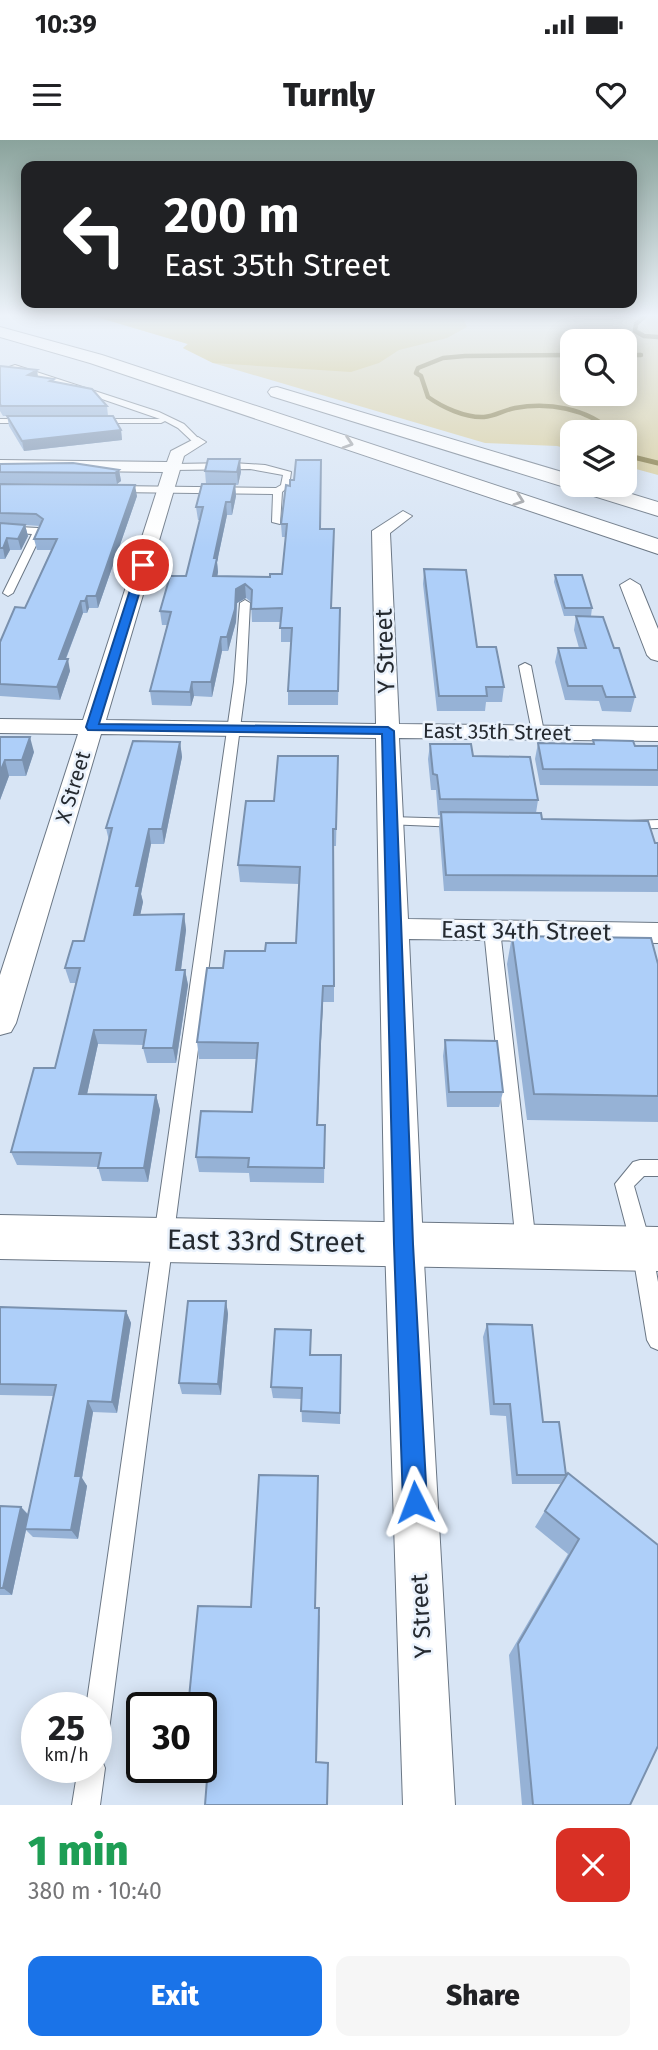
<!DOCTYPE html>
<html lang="en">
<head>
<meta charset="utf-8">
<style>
	body { margin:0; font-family:"Fira Sans",sans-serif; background:#f6f6f6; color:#202124; height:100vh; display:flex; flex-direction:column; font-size:26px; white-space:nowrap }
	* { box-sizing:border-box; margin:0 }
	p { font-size:23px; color:#757577 }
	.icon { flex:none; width:38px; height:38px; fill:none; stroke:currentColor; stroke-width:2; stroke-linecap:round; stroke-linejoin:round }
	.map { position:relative; height:1665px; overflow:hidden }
	.side { display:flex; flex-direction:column; background:#fff; flex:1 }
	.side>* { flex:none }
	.top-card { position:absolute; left:21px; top:21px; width:616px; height:147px; border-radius:14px; box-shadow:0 4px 18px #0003; background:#202124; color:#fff; overflow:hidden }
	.tools { position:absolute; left:560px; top:189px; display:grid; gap:14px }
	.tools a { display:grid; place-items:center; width:77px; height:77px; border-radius:14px; background:#fff; box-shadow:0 4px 18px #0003; font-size:35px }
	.speed { position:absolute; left:21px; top:1552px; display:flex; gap:14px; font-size:35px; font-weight:700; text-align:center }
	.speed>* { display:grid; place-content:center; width:91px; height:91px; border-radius:50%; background:#fff; box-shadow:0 4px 18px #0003; line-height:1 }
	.speed small { font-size:18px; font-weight:400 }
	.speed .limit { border:4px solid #111; border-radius:10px; background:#fff; color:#111 }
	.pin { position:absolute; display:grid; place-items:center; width:60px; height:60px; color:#fff; margin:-30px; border:4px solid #fff; border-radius:50%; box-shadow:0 2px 7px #0007 }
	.me { position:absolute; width:77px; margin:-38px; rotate:357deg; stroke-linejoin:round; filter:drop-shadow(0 0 5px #0008) }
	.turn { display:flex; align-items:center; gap:24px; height:147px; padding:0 28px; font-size:32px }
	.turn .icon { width:91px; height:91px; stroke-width:2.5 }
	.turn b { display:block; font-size:49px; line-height:60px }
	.round { display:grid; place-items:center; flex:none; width:74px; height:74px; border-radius:14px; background:#f6f6f6 }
	.summary { display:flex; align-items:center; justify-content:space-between; height:119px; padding:0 28px }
	h1 { font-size:42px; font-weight:800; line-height:52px; color:#1e9e55 }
	.button { display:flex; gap:14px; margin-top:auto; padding:14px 28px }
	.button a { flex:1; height:80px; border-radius:14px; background:#1a73e8; color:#fff; font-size:28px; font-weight:800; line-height:80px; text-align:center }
	.button a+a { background:#f6f6f6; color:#202124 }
	.status { display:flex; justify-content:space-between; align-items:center; height:49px; padding:0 35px; background:#fff; direction:ltr }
	.status svg { height:19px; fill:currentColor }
	header { display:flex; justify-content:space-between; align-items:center; height:91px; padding:0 28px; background:#fff; font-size:32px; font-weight:800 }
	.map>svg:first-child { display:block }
</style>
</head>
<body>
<div class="status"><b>10:39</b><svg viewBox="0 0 49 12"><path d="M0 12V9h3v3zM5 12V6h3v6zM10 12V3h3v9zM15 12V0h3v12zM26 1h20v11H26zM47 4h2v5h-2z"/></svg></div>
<header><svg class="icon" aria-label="menu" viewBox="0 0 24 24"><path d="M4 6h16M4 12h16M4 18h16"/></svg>Turnly<svg class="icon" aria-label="heart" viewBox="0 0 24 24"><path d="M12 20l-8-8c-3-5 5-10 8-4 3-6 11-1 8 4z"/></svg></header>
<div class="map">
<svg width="658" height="1665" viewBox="0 0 658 1665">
	<rect width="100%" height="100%" fill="#d8e5f5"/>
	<path fill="#d6ca95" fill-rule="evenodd" d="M90,175H658V335L625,326V292H572V310L557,306L485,303L213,223L183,208L188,204ZM572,201H625V254H572Z"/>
	<path fill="#cab65b" d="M90,175H462L467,187L447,198L399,210L379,223L351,232L213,223L183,208L188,204Z"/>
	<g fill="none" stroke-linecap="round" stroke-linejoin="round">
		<path stroke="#796c2c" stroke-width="4.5" d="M646,175L636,184L635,191L644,196L658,197
			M572,215L465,216L443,218L418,228L416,233L421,236L428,257C442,267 465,278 484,277C495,276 504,270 515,268C548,262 587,268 612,292
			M625,215H641"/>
		<path stroke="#796c2c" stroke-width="5" d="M625,315L658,323"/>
		<defs>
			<path id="service" d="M15,225L159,272L184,284L202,302L195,304L178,288L165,281L161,283H93L96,279H160L15,229L0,235V230Z
				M0,279H28L32,281L28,283H0Z
				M233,323L265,325L291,332L289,346L282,352L280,384L272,382L273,354L114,352L110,349L114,346L276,348L281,345L283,335L250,329L173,330L169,327L173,324Z
				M0,386L38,388L43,391L13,453L8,456L3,453L32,394L0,392Z
				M245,460L250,463L246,542L109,1590L105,1599L96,1603V1568H86L234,542L240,463Z
				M525,523L531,526L544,592L538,596L532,592L519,526Z
				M390,677L460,679L467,683L460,687L385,684L383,681L385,678Z
				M658,680V688L629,689L622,685L629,681Z
				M492,785L500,790L536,1104L533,1110L526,1113L519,1110L516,1104L484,790Z
				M640,1020H658V1036H644L634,1046L652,1109L658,1142V1210L651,1207L647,1200L632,1109L615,1044L633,1022Z
				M96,1617L101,1618L105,1628L100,1665H72L78,1628H96Z"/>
			<path id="minor" d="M198,297L206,302L184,316L106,580L376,584L372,391L403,371L412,376L390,393L399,584L658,587V601L399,598L408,779L658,783V803L409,799L423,1104L455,1665H403L385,1104L376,598L101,594L16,883L11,892L0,895V835L78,594L0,593V579L83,580L163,332L0,330V320L167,322L171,311Z
				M630,439L640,445L658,489V521L651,519L647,515L620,445Z"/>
			<path id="tertiary" d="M0,1075L658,1087V1131L0,1119Z"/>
			<path id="motorway" d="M0,187L102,215L658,399V414L90,223L0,197Z
				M277,247L572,335V345H602L658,362V376L271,256L268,252L271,248Z"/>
		</defs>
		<use href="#service" stroke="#6b7785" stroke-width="2"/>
		<use href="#minor" stroke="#6b7785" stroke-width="2"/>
		<use href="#tertiary" stroke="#6b7785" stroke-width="2"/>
		<use href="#motorway" stroke="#6b7785" stroke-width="2"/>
		<use href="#service" fill="#fff" fill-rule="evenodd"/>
		<use href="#minor" fill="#fff" fill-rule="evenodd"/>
		<use href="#tertiary" fill="#fff" fill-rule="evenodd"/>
		<use href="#motorway" fill="#fff" fill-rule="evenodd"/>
	</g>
	<path fill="#96b2d6" d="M0,226L37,230L38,237L54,239L55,242L107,266L108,276L121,290L122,300L24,311L9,286L7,276H3L0,271Z
		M0,324L119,330L121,341L117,344L0,343Z
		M205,331L241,332L238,345H235L236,356L232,375H227L217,422L218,432L217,436L270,437L282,434L286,397H282L281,384L286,345L320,389L332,468H340L338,565H288V551L291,502H281V482H252L251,462L246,458L237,463L236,482L228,511H222L212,557L194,556L191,566L152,565L150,551L167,485H162L160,471L186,436L200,380H198L196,367L206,344Z
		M0,344L137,356L98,468H89L87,473H83L66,519L70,531L60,560L0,556V502L25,468L51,410H37L34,399L40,386L25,385L28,396L21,410H10L5,419H0Z
		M424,429L504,547L502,562H486L485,571H437L423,444Z
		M555,435L592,468L591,476H564L554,442Z
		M576,476L614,508L635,557L631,572L602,571L599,561L565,560L555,522L558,508H579L574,490Z
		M0,597L34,612L26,636H9L0,660Z
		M593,600L635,606H658V646L540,645L535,619L538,603L593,604Z
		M180,602L182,617L164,704H151L141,754L143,762L140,775L184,774L186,790L181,830H185L188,845L176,923H147L143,908L144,905L98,904L87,954L156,955L160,970L148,1042L102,1041L98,1027L17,1025L11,1012L55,928L76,843H70L65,828L84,801L109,701L106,688Z
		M430,604L473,616L538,660L536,673L542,679L658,703V752L444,751L439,687L440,675H438L436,650H431L428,619Z
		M338,616L336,706H334V862H323L320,920L318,985H325L324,1043L250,1042L249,1033L199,1032L196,1017L252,972L256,919H199L197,902L223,828L265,811L296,803L299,744L240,742L238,725L274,661Z
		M512,796L658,824V982L527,980L507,824Z
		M445,900L503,952L499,967H447L443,916Z
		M226,1161L228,1174L221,1255L182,1254L179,1243Z
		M0,1167L126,1171L131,1183L117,1273L93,1272L82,1338L87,1346L78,1399L33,1397L26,1390L12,1455H0V1366L21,1367L28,1374L53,1256L0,1255Z
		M487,1184L543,1282L566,1335L560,1344H512L506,1276L490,1275L483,1197Z
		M311,1190V1215H341L340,1284L302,1282L301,1259L273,1258L271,1247Z
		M568,1333L630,1665H522L509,1515L568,1414L535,1387Z
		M318,1348L315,1468L320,1476L317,1622L327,1665L212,1580H201V1568L251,1467Z"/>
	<path fill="#7a91ae" d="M37,230L38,240L28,235Z
		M121,290L122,300L24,311L22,301Z
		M240,319L241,332L238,345L237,332Z
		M119,330L121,341L117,344L115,333Z
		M235,344L236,356L232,375L231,362Z
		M135,345L137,356L98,468L96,456Z
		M226,362L227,375L217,422L218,432L215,450L213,436L214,418Z
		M25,385L28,396L21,410L18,399Z
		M7,398L10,410L5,419L3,408Z
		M245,444L246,458L237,463L236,482L228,511L227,497L236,449Z
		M87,456L89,468L87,473L85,461Z
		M81,461L83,473L61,531L59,519Z
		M221,497L222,511L212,557L211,542Z
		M68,519L70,531L60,560L57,547Z
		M192,542L194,556L191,566L190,552Z
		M30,597L34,612L26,636L22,620Z
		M180,602L182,617L164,704L162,689Z
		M5,620L9,636L0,660V632Z
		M149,689L151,704L141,754L143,762L137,790L134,775L136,746Z
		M184,774L186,790L179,845L176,830Z
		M185,830L188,845L176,923L173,908Z
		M323,846V862L320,920L317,1001L320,904Z
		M94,890L98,904L84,968L79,954Z
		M156,955L160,970L148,1042L144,1028Z
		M226,1161L228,1174L221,1255L218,1244Z
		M126,1171L131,1183L117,1273L112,1262Z
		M88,1261L93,1272L82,1338L87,1346L78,1399L71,1390L75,1336Z
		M21,1367L29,1376L25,1389L26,1390L12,1455L3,1448Z"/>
	<path fill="#aecff9" stroke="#7a91ae" stroke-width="2" d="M0,226L37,230L28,235L54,239L50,241L92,249L107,266H1L0,264Z
		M7,276H113L121,290L22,301Z
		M208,319H240L237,332L205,331Z
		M296,320H321L320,389H334L331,468H340L338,551H288L292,488H280L282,468L251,469L252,450L245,444L236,449L235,469L227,497H221L211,542H192L190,552L150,551L171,472L160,471L170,436H186L203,367H196L202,344H235L231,362H226L214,418H217L213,436L270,437V434H282L287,384H281L286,345L290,346V340H294Z
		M73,323L119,330L115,333L0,332V324Z
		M0,344L135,345L96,456H87L85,461H81L59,519H68L57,547L0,544V502L15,467L25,468L57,399H34L43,379L36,374L0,373Z
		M0,383L25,385L18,399L7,398L3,408H0Z
		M424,429L466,430L477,507H496L504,547H486L487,556H439Z
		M555,435H582L592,468H565Z
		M576,476L603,477L614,508H619L635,557H606L602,546H568L558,508H586Z
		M0,597H30L22,620H5L0,632Z
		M593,600L633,601L635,606H658V630L543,629L538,603L594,604Z
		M133,601L180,602L162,689H149L136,746H140L134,775L184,774L176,830H185L173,908H143L146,890H94L79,954L156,955L144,1028H98L101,1013L11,1012L34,928H55L80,828H65L73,801H84L112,688H106Z
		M430,604H471L473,616L530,617L538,660L440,659L437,635L433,634Z
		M278,616H338L336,689H333L334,846H323L320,904L317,985H325L324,1028L248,1027L249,1018L196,1017L201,971L252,972L258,903L197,902L207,828H223L225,811H265L266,803H296L300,727L238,725L246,661H274Z
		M441,672L541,673L542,679L648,681L655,703H658V736L446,735Z
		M512,796L651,798L658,824V956L534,954Z
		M445,900L497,901L503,952H449Z
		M188,1161H226L218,1244L179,1243Z
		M0,1167L126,1171L112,1262L88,1261L75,1336H81L71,1390L25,1389L56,1245L0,1244Z
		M487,1184L532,1185L543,1282H559L566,1335H517L510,1264H494Z
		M275,1189L311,1190L310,1215H341L340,1273L301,1271L302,1248L271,1247Z
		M568,1333L658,1405V1606L630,1665H533L518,1504L579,1399L545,1371Z
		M259,1335L318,1336L315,1468H319L316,1622L328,1623L327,1665H205L212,1575H201V1568H188L198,1466L251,1467Z
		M0,1366L21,1367L3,1448H0Z"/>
	<defs><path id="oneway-chevron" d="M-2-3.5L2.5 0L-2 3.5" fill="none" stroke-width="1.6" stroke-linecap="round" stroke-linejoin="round" transform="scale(1.75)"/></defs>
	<g stroke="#9d9fa2">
		<use href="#oneway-chevron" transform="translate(348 303) rotate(18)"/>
		<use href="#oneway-chevron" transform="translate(519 360) rotate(19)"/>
	</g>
	<linearGradient id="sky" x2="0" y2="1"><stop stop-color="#8aa39c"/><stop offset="0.43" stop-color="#edf3fa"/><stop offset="1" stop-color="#edf3fa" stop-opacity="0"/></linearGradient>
	<rect width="658" height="408" fill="url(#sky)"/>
	<path fill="#1a73e8" stroke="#114b97" stroke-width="2" d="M139,422L148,425L99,584L388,587L394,591L413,1104L427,1362L424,1370L415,1374L407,1370L403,1362L394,1104L382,594L88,590L86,587Z"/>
	<g text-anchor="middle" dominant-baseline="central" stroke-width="5" stroke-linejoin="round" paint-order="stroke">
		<g font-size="21" fill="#252a30" stroke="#eaf2fc">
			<text transform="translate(497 592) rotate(1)">East 35th Street</text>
			<text transform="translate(73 647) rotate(-73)">X Street</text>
		</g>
		<g font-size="24" fill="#252a30" stroke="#eaf2fc">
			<text transform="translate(385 511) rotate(-92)">Y Street</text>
			<text transform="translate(526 791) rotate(1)">East 34th Street</text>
			<text transform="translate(421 1476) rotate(-93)">Y Street</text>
		</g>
		<g font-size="28" fill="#252a30" stroke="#eaf2fc">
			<text transform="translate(266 1101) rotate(1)">East 33rd Street</text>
		</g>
	</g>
</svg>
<div class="tools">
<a><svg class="icon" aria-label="search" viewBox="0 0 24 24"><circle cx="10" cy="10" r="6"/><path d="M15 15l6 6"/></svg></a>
<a><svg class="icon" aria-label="layers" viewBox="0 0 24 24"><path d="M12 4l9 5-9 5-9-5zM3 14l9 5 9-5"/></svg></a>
</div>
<div class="speed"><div>25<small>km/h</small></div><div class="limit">30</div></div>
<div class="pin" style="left:143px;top:425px;background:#d93025"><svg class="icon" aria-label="arrive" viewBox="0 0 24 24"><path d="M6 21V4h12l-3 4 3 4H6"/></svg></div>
<svg class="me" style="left:415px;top:1362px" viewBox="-20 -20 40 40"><path d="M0-17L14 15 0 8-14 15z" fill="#1a73e8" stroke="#fff" stroke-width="4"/></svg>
<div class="top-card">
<div class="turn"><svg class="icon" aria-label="left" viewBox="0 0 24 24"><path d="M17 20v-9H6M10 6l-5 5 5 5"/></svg><div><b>200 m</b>East 35th Street</div></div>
</div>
</div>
<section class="side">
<div class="summary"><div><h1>1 min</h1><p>380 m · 10:40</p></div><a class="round" style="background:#d93025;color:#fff"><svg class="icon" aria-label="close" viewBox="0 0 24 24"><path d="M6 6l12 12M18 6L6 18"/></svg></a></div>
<div class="button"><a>Exit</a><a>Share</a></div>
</section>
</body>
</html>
